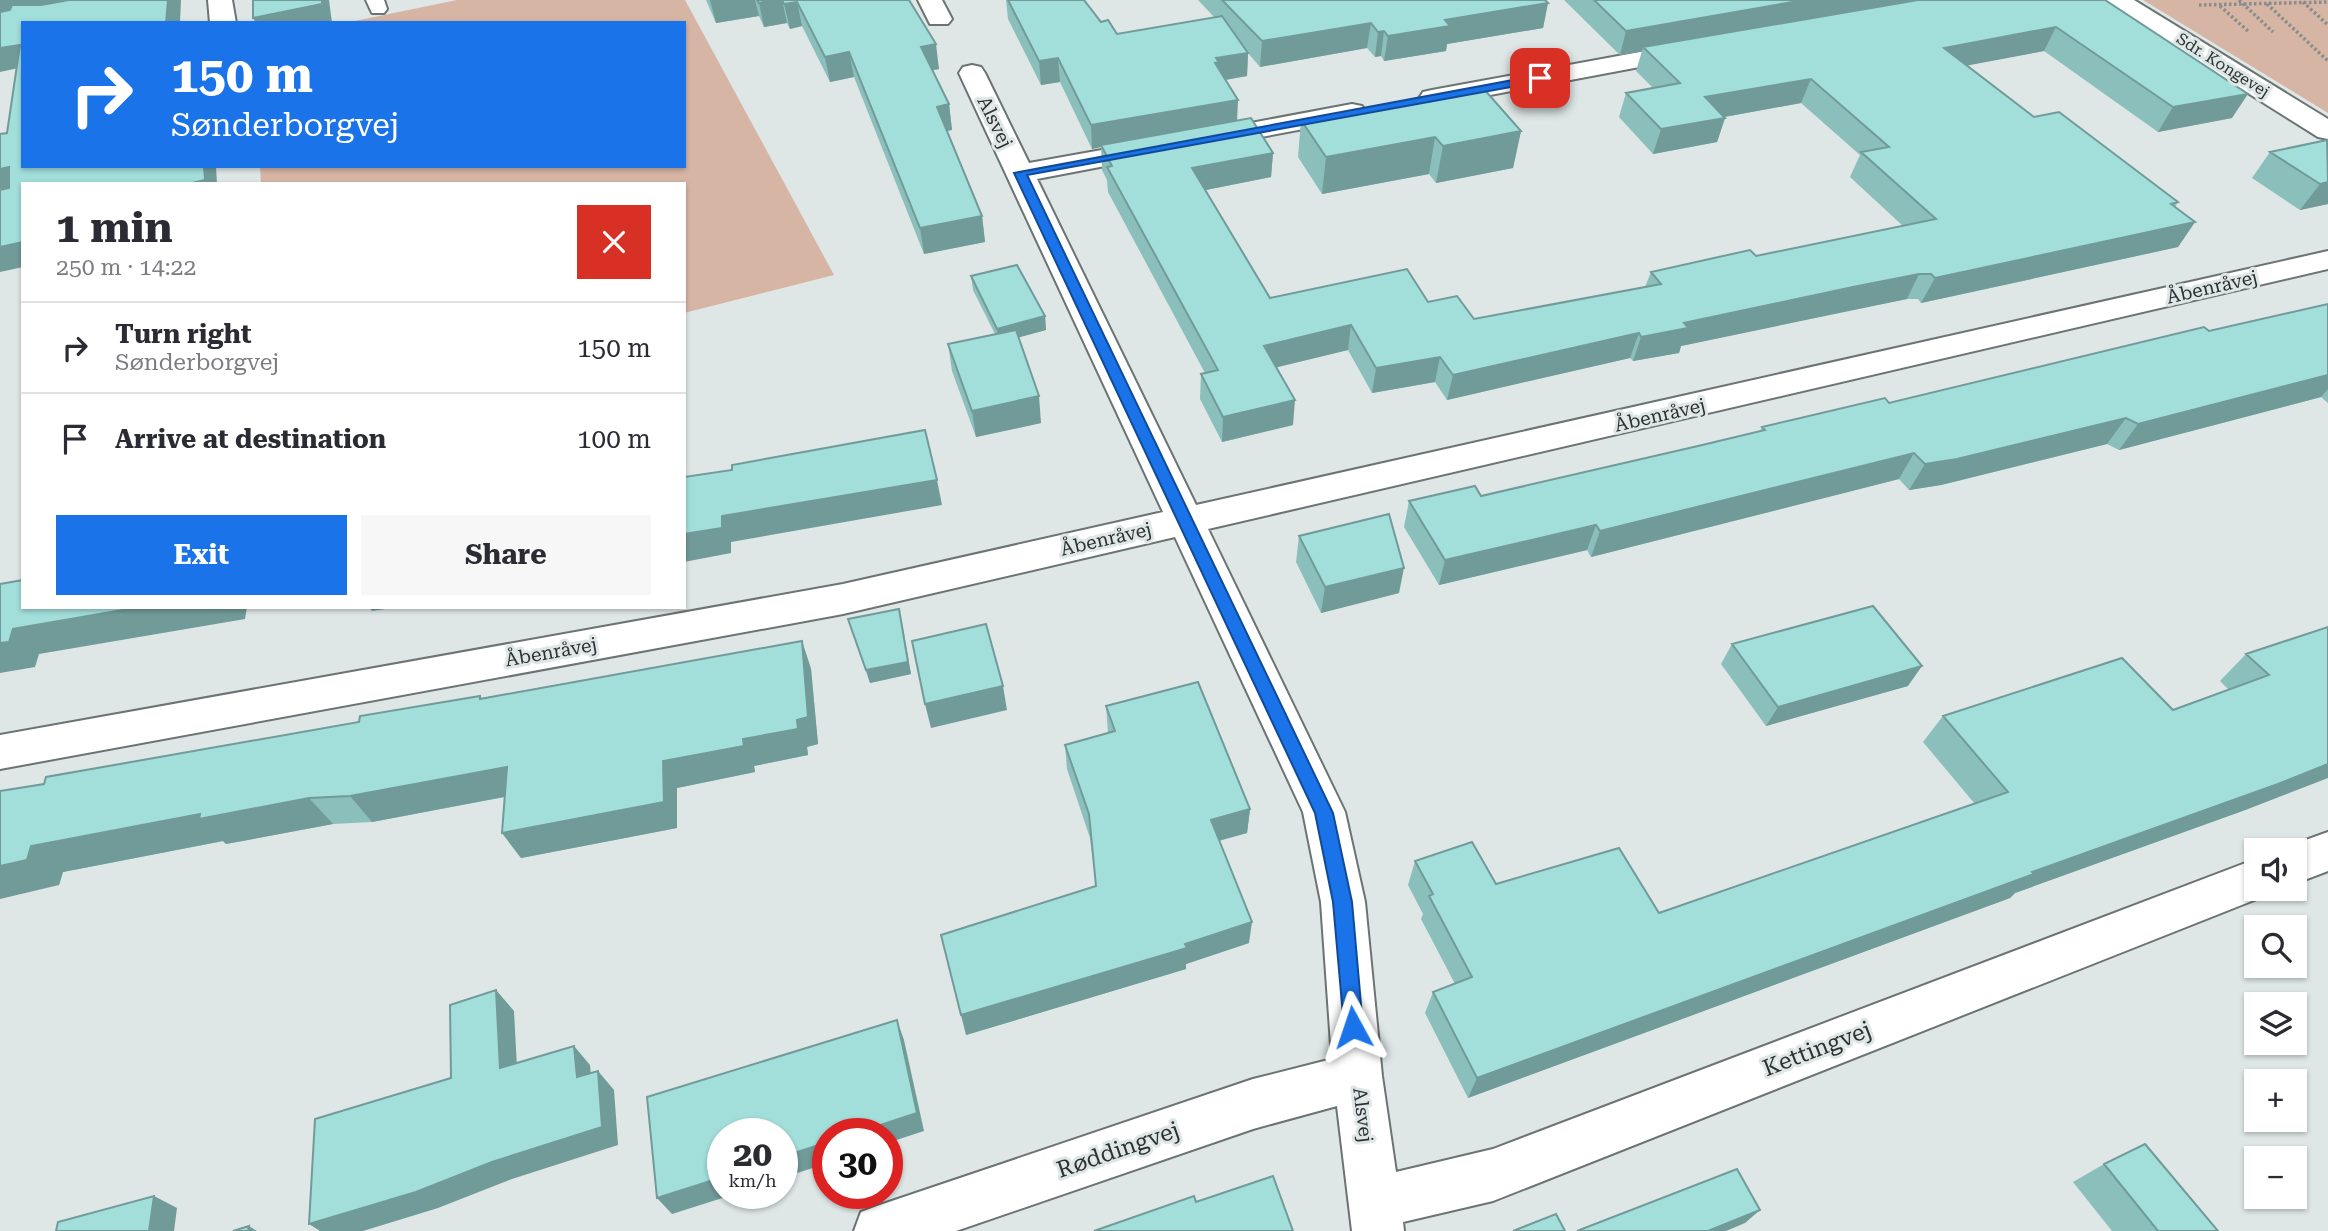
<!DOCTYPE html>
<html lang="en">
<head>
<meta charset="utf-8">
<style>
	body { margin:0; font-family:"Roboto Serif",serif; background:#f7f7f7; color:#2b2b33; height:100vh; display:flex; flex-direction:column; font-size:26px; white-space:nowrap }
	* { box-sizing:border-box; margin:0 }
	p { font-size:23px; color:#7c7c81 }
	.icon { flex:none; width:38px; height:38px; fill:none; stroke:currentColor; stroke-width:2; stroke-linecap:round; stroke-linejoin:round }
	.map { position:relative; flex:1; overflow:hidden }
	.panel { position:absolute; left:21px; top:182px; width:665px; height:427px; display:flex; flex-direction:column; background:#fff; border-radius:0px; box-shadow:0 2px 5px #0004 }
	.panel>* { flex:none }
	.banner { position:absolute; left:21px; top:21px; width:665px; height:147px; border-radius:0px; box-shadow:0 2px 5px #0004; background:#1a73e8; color:#fff; overflow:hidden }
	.controls { position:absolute; left:2244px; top:838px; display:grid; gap:14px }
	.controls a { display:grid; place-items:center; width:63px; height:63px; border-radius:0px; background:#fff; box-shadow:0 2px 5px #0004; font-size:35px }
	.speed { position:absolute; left:707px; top:1118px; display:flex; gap:14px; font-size:35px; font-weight:700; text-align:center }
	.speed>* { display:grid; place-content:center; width:91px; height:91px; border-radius:50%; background:#fff; box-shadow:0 2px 5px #0004; line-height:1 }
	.speed small { font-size:18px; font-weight:400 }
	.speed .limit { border:10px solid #d22; background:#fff; color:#111 }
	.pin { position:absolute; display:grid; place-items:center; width:60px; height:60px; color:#fff; margin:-30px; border-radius:14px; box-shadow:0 4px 10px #0006 }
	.me { position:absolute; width:77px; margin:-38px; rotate:355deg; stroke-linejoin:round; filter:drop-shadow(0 0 5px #0008) }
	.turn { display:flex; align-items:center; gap:24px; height:147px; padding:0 35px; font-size:32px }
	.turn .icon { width:91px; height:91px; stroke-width:2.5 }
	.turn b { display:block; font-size:49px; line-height:60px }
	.round { display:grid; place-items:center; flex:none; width:74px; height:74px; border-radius:0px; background:#f7f7f7 }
	.summary { display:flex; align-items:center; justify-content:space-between; height:119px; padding:0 35px }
	h1 { font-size:42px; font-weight:700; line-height:52px }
	.button { display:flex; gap:14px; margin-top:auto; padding:14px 35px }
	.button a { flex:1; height:80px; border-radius:0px; background:#1a73e8; color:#fff; font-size:28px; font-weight:700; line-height:80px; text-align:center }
	.button a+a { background:#f7f7f7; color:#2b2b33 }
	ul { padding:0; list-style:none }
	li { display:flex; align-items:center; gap:21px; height:91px; padding:0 35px; border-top:2px solid #e1e1e2 }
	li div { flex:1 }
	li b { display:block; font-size:26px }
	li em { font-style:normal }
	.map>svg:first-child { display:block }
</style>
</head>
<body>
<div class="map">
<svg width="2328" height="1231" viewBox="0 0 2328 1231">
	<rect width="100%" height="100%" fill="#dee6e6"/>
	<path fill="#d6b5a5" d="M457,0H685L834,275L684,313V184H261L260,166H684V23H345Z
		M2143,0H2328V113Z"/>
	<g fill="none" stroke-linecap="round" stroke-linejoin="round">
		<defs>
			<path id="service" d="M366,0H384L387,9L384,13H372Z"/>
			<path id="minor" d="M208,0H232L236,23H210Z
				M918,0H942L952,19L948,24H930Z
				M2105,0H2134L2328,119V139L2318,137L2108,5Z
				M1689,43L1698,46L1702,51L1698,56L1432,106L1423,104L1419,98L1423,92L1432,90Z
				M972,65L981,67L985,73L1029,163L1152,141L1162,143L1166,149L1162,155L1152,157L1037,179L1196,505L2328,251V269L1208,529L1345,812L1365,902L1382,1076L1396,1172L1493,1149L2256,859V889H2274L2272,893L1493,1201L1403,1222L1404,1231H1352L1337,1106L1253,1129L956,1231H854L861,1212L880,1205L1253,1079L1332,1059L1321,902L1303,812L1175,537L843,614L0,769V735L843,584L1163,512L959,73L963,67Z
				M1352,104L1362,106L1366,112L1362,118L1208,147L1198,145L1194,139L1198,133L1208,131Z
				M2328,832V871L2294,884V850H2278Z"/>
		</defs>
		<use href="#service" stroke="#6c7373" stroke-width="4"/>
		<use href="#minor" stroke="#6c7373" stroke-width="4"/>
		<path stroke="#878c8c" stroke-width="3.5" stroke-dasharray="2.5 2.5" stroke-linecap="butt" d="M2239,0L2273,32
			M2303,2L2328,25
			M2267,4L2328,61
			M2199,5L2328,2
			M2220,6L2249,32"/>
		<use href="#service" fill="#fff" fill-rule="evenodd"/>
		<use href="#minor" fill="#fff" fill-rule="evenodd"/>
	</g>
	<path fill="#8bbfbb" d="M706,0H909L939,69L932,70L949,104L952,130L947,131L982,216L985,242L924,254L854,77L830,82L802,26L790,29L787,23L764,27L759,16L716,23Z
		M1006,0H1084L1101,22L1117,34L1215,18L1198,0H1545L1548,3L1543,28L1447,44L1446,51L1384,61L1381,56L1375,57L1367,48L1260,67L1248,53L1247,76L1226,80L1237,120L1273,153L1271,177L1205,190L1270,298L1428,302L1474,319L1645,287L1651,272L1756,256L1903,226L1850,177L1860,155L1801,103L1724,117L1725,118L1717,142L1653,154L1619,117L1626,93L1653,88L1636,71L1642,51L1620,55L1564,0H2105L2232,118L2158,132L2044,51L1967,65L2034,117L2178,202L2175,207L2195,222L2178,247L1921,303L1918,299H1907L1841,312L1681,346L1679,353L1633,361L1630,358L1447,400L1435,382L1372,393L1348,350L1276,367L1293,425L1222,442L1200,399L1201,374L1205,373L1108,192L1107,180L1102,170L1101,147L1092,149L1060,82L1041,85L1008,19Z
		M1301,120L1521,131L1513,168L1436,183L1429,174L1322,194L1298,157Z
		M2327,140L2328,204L2300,210L2252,178L2270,152Z
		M971,276L1045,316L1046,330L1018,337L1041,423L976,437L952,371L948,344L995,334L973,290Z
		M2328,304V403L2321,397L2119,450L2107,444L1941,485L1909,490L1899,479L1591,557L1587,550L1439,585L1404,527L1409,501L1481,496L1698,446L1760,431L1762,427L1889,403Z
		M1299,536L1399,593L1321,613L1296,562Z
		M848,619L902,622L911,674L870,683Z
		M2328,627L2248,809L2015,893L2010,898L1468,1098L1425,1013L1433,992L1455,984L1421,919L1423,914L1408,885L1415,861L1496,884L1659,913L1975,804L1923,742L1943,716L2173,710L2229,690L2220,681L2246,654Z
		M802,641L811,669L818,744L807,747L808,755L754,766L755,772L677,788V828L521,858L502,833L505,797L372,822L333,824L226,844L223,841L63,872L59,885L44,784L359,722L480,696L482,698Z
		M1732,644L1908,686L1766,726L1721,664Z
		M1106,706L1250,809L1247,833L1219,841L1249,943L1186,964V969L966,1035L1096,886L1090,838L1067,769L1065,745L1108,733Z
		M2104,1164L2218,1231H2112L2073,1182Z"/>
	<path fill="#719b99" d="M0,0H83L0,14Z
		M168,0H181L180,23H166Z
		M322,0H329L332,23H256L253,18Z
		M710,0H755L759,16L716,23Z
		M772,0H782L787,23L764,27L759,3Z
		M1804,0H1929L1643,47L1642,51L1620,55L1626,31Z
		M797,2L802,26L790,29L784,4Z
		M1548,3L1543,28L1447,44L1446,51L1384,61L1388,36L1445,20Z
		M1371,23L1367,48L1260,67L1262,41Z
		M2056,27L2044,51L1933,72L1944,48Z
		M1384,31L1381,56L1375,57L1378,32Z
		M936,44L939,69L924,72L921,47Z
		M20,45L23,67L0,72V48Z
		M849,52L854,77L830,82L825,57Z
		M1248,53L1247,76L1218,81L1214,87L1216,58Z
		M1058,58L1060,82L1041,85L1039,61Z
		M1811,79L1801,103L1697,122L1705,97Z
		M2248,94L2232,118L2158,132L2173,107Z
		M1238,100L1237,123L1101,145V147L1092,149L1091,125Z
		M949,104L952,130L940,132L937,107Z
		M1725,118L1717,142L1653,154L1661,129Z
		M1521,131L1513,168L1436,183L1443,146Z
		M1435,137L1429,174L1322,194L1326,157Z
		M1273,153L1271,177L1191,193L1192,168Z
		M204,166H216L217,184H188Z
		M9,167L23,185L0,193V169Z
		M2328,182V204L2300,210L2320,184Z
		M982,216L985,242L924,254L920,228Z
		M2195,222L2178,247L1921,303L1935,278Z
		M23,242V267L0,272V247Z
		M1919,274L1907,299L1681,346L1679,353L1633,361L1641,337L1684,323Z
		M1045,316L1046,330L999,343L997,329Z
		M1351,325L1348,350L1262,371L1264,346Z
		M1639,333L1630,358L1447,400L1453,375Z
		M1440,357L1435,382L1372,393L1376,368Z
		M2328,375V389L2321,397L2119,450L2138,424Z
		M1039,396L1041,423L976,437L972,411Z
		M1295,400L1293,425L1222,442L1223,417Z
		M2126,418L2107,444L1941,485L1909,490L1925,464Z
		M1914,453L1899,479L1591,557L1600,531Z
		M937,480L942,505L731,542V553L684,562V534L722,516Z
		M1596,525L1587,550L1439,585L1445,560Z
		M1404,568L1399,593L1321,613L1325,587Z
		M140,607H247L245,619L39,654L35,667L0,673V643L13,629Z
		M369,607H399L372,611Z
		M899,609L911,674L870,683L866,670Z
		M802,641L811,669L818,744L807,747L808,755L754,766L755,772L677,788V828L521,858L502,833L663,761L743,739L797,720Z
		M1922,666L1908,686L1766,726L1778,707Z
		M1003,686L1007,710L931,728L925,704Z
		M2328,764V778L2248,809L2015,893L2010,898L1468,1098L1477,1078L2032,872Z
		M507,767L524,793L372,822L350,796Z
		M309,798L333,824L226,844L223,841L63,872L59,885L0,899V866L31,846L200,814Z
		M1250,809L1247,833L1210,843L1211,820Z
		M1252,922L1249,943L1186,964V969L966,1035L961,1015Z
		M496,990L514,1011L518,1087L500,1068Z
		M897,1020L904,1040L924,1131L887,1143V1134H853Z
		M574,1046L590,1065L593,1095L577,1077Z
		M598,1071L614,1090L618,1145L512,1179L438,1208L363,1231H320L309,1224Z
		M828,1142V1163L782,1178V1157Z
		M723,1177V1194H735L672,1214L657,1198Z
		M154,1196L177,1208L174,1231H149Z
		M1760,1210L1745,1223L1726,1231H1708Z
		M249,1226L257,1231H248Z"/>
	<path fill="#a2deda" stroke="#719b99" stroke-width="2" d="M69,0H168L166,23H23V166H204L205,180L188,184H23V242L0,247V190L9,188V167L0,169V134L7,133L20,45L0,48V12L10,10L12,5H41Z
		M253,0H322V4L253,18Z
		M757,0H772L759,3Z
		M782,0H909L936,44L921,47L949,104L937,107L982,216L920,228L849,52L825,57L797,2L784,4Z
		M1008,0H1084L1101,22L1108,20L1117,34L1222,16L1248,53L1216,58L1219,62L1215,63L1238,100L1091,125L1058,58L1039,61Z
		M1222,0H1545L1548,3L1445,20L1450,26L1388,36L1384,31L1378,32L1371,23L1262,41Z
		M1594,0H1804L1626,31Z
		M1918,0H2105L2248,94L2173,107L2056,27L1944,48L2034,117L2059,112L2178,202L2171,204L2195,222L1935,278L1931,274H1919L1853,287L1684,323L1688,328L1641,337L1639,333L1453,375L1440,357L1376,368L1351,325L1264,346L1295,400L1223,417L1201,374L1218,370L1107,167L1112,166L1101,145L1251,118L1273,153L1192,168L1270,298L1407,269L1428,302L1457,296L1474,319L1661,284L1651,272L1750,250L1756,256L1936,219L1861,152L1889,147L1811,79L1705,97L1725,118L1661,129L1626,93L1680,83L1643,47Z
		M1483,88L1521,131L1443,146L1435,137L1326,157L1301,120Z
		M2327,140L2328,182L2320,184L2270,152Z
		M1017,265L1045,316L997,329L971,276Z
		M2328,304V375L2138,424L2126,418L1957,459L1925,464L1914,453L1600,531L1596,525L1445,560L1409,501L1475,486L1481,496L1698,446L1765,430L1762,427L1885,398L1889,403L2204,327L2209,331Z
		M1016,330L1039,396L972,411L948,344Z
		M925,430L937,480L722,516V528L684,534V477L732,470V465Z
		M1389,514L1404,568L1325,587L1299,536Z
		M23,580V607H140L13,629L9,642L0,643V584Z
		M1873,606L1922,666L1778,707L1732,644Z
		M899,609L908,662L866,670L848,619Z
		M986,624L1003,686L925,704L912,641Z
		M2328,627V764L2278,784L2032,872L2034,874L1477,1078L1433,992L1472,977L1429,896L1433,894L1415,861L1472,842L1496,884L1619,848L1659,913L2008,792L1943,716L2122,658L2173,710L2269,675L2246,654Z
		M802,641L808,717L797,720L798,729L743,739L744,746L663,761L664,802L502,833L507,767L350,796L309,798L199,819L200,814L31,846L27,860L0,866V791L44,784L46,777L359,722L360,716L480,696V699Z
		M1198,682L1250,809L1211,820L1252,922L1185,944L1187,948L961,1015L941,935L1096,886L1089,814L1065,745L1115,731L1106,706Z
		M496,990L500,1068L574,1046L577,1077L598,1071L602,1127L492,1162L416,1192L309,1224L315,1119L451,1078L450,1005Z
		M897,1020L917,1113L853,1134H828V1142L782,1157V1134H723V1177L657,1198L647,1097Z
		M2145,1144L2218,1231H2158L2104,1164Z
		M1737,1169L1760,1210L1708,1231H1577Z
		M1273,1176L1293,1231H1094L1194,1196L1196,1202Z
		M154,1196L149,1231H56L58,1222Z
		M1556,1214L1565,1231H1513Z
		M249,1226L248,1231H233Z"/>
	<path fill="#1a73e8" stroke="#114b97" stroke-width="2" d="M1540,75L1545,78L1544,81L1027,175L1333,813L1352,902L1363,1027L1360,1033L1353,1036L1346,1033L1344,1027L1333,902L1315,813L1014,173Z"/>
	<g text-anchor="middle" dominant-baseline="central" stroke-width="6" stroke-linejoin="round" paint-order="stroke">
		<g font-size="16" fill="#2d3030" stroke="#dee6e6">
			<text transform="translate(2223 65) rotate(32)">Sdr. Kongevej</text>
		</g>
		<g font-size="19" fill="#2d3030" stroke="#dee6e6">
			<text transform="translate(995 122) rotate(64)">Alsvej</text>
			<text transform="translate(2212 287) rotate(-13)">Åbenråvej</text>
			<text transform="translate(1660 415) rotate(-13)">Åbenråvej</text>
			<text transform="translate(1106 539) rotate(-13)">Åbenråvej</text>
			<text transform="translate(551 652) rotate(-10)">Åbenråvej</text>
			<text transform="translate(1363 1115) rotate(83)">Alsvej</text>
		</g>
		<g font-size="23" fill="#2d3030" stroke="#dee6e6">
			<text transform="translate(1817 1049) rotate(-21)">Kettingvej</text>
			<text transform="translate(1118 1150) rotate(-19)">Røddingvej</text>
		</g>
	</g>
</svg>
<div class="controls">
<a><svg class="icon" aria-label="sound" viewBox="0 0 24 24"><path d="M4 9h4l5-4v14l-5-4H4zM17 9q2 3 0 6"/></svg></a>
<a><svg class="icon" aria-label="search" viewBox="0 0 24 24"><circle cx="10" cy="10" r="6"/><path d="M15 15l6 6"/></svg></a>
<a><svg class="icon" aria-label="layers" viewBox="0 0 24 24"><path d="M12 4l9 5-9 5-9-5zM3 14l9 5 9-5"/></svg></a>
<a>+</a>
<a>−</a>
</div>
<div class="speed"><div>20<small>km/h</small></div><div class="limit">30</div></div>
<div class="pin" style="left:1540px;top:78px;background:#d93025"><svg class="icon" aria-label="arrive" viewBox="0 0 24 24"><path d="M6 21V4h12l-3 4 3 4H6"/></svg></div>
<svg class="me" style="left:1353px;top:1027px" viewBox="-20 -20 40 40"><path d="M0-17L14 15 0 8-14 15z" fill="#1a73e8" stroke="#fff" stroke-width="4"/></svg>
<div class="banner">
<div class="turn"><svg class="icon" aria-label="right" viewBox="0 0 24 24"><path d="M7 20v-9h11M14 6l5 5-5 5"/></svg><div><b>150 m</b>Sønderborgvej</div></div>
</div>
<section class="panel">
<div class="summary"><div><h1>1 min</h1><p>250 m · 14:22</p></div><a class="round" style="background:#d93025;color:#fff"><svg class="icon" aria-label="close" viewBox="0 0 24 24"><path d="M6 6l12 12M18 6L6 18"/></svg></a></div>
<ul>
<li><svg class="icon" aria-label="right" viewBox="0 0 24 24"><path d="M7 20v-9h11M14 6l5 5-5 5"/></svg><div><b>Turn right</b><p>Sønderborgvej</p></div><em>150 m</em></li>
<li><svg class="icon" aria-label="arrive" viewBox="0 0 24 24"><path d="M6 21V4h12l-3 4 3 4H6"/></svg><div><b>Arrive at destination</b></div><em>100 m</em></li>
</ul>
<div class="button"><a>Exit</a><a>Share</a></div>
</section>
</div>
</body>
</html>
